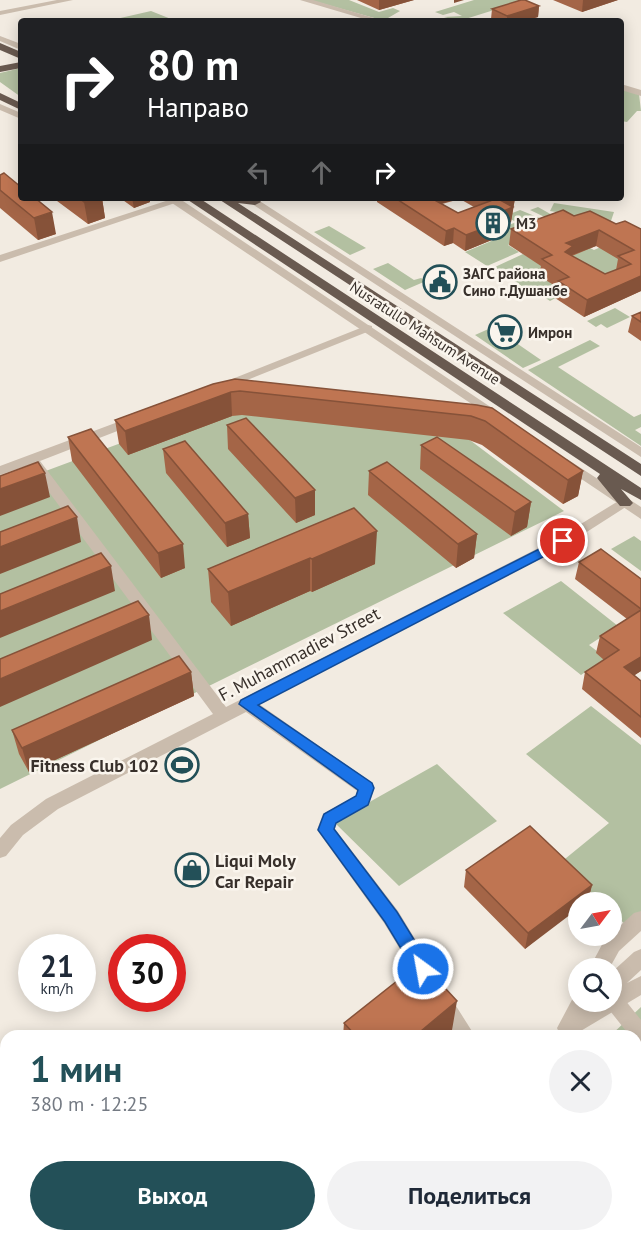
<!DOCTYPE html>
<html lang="ru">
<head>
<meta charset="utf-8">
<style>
	body { margin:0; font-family:"PT Sans",sans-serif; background:#f2f2f3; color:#1f2937; height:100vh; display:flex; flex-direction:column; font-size:22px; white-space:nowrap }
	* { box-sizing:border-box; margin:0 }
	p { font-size:20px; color:#747a83 }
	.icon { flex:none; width:33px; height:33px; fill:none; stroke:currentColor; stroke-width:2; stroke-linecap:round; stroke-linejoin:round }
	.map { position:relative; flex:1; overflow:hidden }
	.sheet { position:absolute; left:0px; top:1030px; width:642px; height:212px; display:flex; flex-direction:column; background:#fff; border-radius:18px 18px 0 0; box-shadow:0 3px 15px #0003 }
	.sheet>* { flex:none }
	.top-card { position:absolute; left:18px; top:18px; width:606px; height:183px; border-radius:6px; box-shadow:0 3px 15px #0003; background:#202124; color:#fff; overflow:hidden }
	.needle { width:39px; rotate:58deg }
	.fabs { position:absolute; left:568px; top:892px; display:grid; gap:12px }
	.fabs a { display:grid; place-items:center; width:54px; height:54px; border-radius:50%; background:#fff; box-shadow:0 3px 15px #0003; font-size:30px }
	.speed { position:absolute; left:18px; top:934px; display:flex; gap:12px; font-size:30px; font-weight:700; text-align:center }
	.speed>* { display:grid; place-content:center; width:78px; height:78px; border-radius:50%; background:#fff; box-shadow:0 3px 15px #0003; line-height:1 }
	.speed small { font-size:15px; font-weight:400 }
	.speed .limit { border:9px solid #d22; background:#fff; color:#111 }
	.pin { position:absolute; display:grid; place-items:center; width:51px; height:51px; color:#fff; margin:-26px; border:3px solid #fff; border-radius:50%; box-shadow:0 2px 6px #0007 }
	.me { position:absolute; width:66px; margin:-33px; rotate:328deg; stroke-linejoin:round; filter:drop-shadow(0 0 4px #0008) }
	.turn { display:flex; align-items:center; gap:21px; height:126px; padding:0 30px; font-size:27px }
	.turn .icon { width:78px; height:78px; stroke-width:2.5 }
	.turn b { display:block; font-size:42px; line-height:51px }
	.lanes { display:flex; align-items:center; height:57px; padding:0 30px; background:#0003; justify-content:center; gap:30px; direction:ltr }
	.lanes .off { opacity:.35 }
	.round { display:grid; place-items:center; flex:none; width:63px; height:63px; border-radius:32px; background:#f2f2f3 }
	.headline { display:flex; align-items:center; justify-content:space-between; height:102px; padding:0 30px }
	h1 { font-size:36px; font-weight:700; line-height:45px; color:#235058 }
	.button { display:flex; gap:12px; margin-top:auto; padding:12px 30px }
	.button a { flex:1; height:69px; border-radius:36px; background:#235058; color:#fff; font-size:24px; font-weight:700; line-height:69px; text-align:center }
	.button a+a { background:#f2f2f3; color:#1f2937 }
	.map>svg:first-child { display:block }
</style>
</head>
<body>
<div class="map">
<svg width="641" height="1241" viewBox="0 0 641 1241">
	<rect width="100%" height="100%" fill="#f2ebe1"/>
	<path fill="#b3c0a1" d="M310,0H349L379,12L393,8L400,11L388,18L398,21H385Z
		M474,0H526L459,21L444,17L462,16L454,12L443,15L435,12Z
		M151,11L176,21L116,19Z
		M21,68V97L0,82V73Z
		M621,89L639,94L641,111H637L627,122L621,121Z
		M554,203L614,212L609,227L533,234L508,245L519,252L487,266L465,252L501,237L493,232L516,222L505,216L520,210L547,221H553L530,210L538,207L554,216L556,212L550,211Z
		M329,226L366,248L350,255L314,232Z
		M573,239L594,250L603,246L635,263L602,290L567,256Z
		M523,254L550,270L563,290V294L550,301L541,295L537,297L495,267Z
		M388,263L414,280L421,278L426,281L405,290L373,269Z
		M615,308L630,317L607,328L601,324L596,327L587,321Z
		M493,327L541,360L523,368L475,335Z
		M590,340L600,346L558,367L634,417L641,414V427L635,430L641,434V446L528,370Z
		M258,392L430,410L564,511L0,789V488Z
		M634,536L641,541V571L611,549Z
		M561,581L618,626L589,645L606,658L581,675L503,613Z
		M591,706L641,745V912L627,926L612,912V903H602L560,863L609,823L526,754Z
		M437,764L497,821L399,886L334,822Z
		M641,1007V1241H407L411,1236H636V1036H610Z
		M6,1166V1236H228L233,1241H0V1170Z"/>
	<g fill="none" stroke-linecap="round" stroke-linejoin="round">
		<path fill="#cabcad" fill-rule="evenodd" d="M57,0H73L0,15V11Z
			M300,0H313L384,21H371Z
			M621,84L641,90V96L621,90Z
			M172,199L181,201L0,262V255Z
			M368,325L372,326V330L222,390L218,391L212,387Z
			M134,416L138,417V423L40,461L226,707L558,538L620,500H630L632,503L568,544L259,704L372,783L374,788L369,805L337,823L335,829L398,911L437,975L440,981L437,987L430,990L423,987L384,923L317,830L323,814L356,796L357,791L246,712L58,809L23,835L6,856L0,858V838L11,825L46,799L213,714L29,465L0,475V466Z
			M614,992L621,995L641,1020V1044L636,1042V1036H630L607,1007L605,1002H612Z
			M444,995L451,998L475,1036H454L434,1004L437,998Z
			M400,1236H424L426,1241H402Z"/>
		<path fill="#cabcad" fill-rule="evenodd" d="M0,36L21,44V50L0,41Z
			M0,104L21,113V119L0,110Z
			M243,198H255L641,447V457Z
			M172,199H180L504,416L498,420L494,419L172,203Z
			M567,459L641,507V519L562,466L560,463L562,460Z
			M641,911V931L619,951L609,969H589L605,939L612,936V933L634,913Z
			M641,949V970L627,983L641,976V995L574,1035L569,1036L560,1035L557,1028L574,996L579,994V1002H591L590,1004L594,1002H612V972L634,952Z
			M352,1236H376L374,1241H350Z"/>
		<path fill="#695a50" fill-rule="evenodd" d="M0,43L21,52V59L0,50Z
			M21,62V68L0,72V66Z
			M0,93L21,103V110L0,100Z
			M185,198H199L641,488V500L621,489L633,503L630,506H620L597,478L600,474Z
			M217,198L259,200L261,202L255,205L238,203L641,464V476Z"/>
	</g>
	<path fill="#a46547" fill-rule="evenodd" d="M357,0H414L379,10Z
		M553,0H618L582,12Z
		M539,6L538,17L524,21H495L491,19L492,9Z
		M0,175L56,234L38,240L0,208Z
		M53,198H102L105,218L88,224Z
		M120,198H150V202L134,208Z
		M377,198H515L511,222L500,227L499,237L465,251L453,243L444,246L377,202ZM460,199L474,207L458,213L442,204Z
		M574,216L641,229V291L584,317L555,298L557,287L539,276L541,266L509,245L511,229ZM596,246L618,259L616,270L605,274L572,256Z
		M641,312V341L628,332L632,316Z
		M213,384L477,405L583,471L578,496L563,504L482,445L469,440L242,415L232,416L128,455L119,444L115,420Z
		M227,425L315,515L296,523L228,449Z
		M68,437L185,568L161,578L72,461Z
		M421,445L531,502L527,527L511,536L420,469Z
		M163,449L248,514L250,538L227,547L166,473Z
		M369,471L477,534L474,558L456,568L368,495Z
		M354,508L375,564L312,592L310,591L231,626L211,602L208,569Z
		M579,562L641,579V671L634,675L641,681V738L582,689L585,672L604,660L596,653L600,636L627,619L575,579Z
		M191,672L194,696L29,772L19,754L12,730Z
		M466,870L592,885L588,901L585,903H579L525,949L464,887Z
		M344,1023L451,1036H343Z
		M583,1236H629L622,1241H606L602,1236L595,1241H587Z"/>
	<path fill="#865239" d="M379,0H414L379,10Z
		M454,0H464L454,3Z
		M583,0H618L582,12Z
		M539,6L538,17L524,21H507V16Z
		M95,198H102L105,218L88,224L84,202Z
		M132,198H150V202L134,208Z
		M424,198H460L424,209Z
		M509,198H515L511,222L500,227L499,237L465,251L466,235L491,216L502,201Z
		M52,212L56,234L38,240L34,218Z
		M454,228L453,243L444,246L446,231Z
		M599,230L596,246L572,255L562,268L566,243Z
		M641,276V291L584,317L587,300Z
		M231,392L232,416L128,455L125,431Z
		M583,471L578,496L563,504L568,480Z
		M45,473L50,497L0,516V489Z
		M315,490V515L296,523L295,498Z
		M531,502L527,527L511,536L515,512Z
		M248,514L250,538L227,547L225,523Z
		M77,517L81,542L0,574V547Z
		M377,531L375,564L312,592V559Z
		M477,534L474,558L456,568L458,544Z
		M183,544L185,568L161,578L158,553Z
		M310,558V591L231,626L228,592Z
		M111,566L115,591L0,638V611Z
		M149,615L152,640L0,707V679Z
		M641,657V671L620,685L624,667Z
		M191,672L194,696L29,772L22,748Z
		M592,885L588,901L585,903H579V908L525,949L528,933Z
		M457,1001L451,1036H415Z
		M641,1221V1224L638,1229L636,1230V1225Z
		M594,1236H602L595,1241H592Z
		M621,1236H629L622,1241H615Z"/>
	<path fill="#bf7552" stroke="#865239" stroke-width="1.5" fill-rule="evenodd" d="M521,0H525L539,6L507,16L492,9Z
		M4,173L21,187V198H35L52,212L34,218L0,190V175Z
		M79,198H95L84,202Z
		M395,198H431L458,213L490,201L485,198H509L502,201L513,207L491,216L501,222L466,235L454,228L446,231Z
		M563,210L574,216L590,211L616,224L625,221L641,229V276L587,300L558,281L569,277L542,259L552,255L511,229ZM599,230L634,250L618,256L631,264L605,274L565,252L573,246L566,243Z
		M641,312V322L632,316Z
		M235,379L477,405L492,408L583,471L568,480L485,421L471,416L240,391L231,392L125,431L115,420L213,384Z
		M246,418L315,490L295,498L227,425Z
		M91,429L183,544L158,553L68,437Z
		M437,437L531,502L515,512L421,445Z
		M185,441L248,514L225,523L163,449Z
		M38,462L45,473L0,489V476Z
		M387,462L477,534L458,544L369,471Z
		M68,506L77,517L0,547V532Z
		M354,508L377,531L312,559L310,558L228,592L208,569Z
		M601,549L641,579V609L579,562Z
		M101,553L111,566L0,611V594Z
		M138,601L149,615L0,679V659Z
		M641,610V657L624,667L641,681V717L585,672L619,650L600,636Z
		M179,656L191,672L22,748L12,730Z
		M530,826L592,885L528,933L466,870Z
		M421,962L457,1001L415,1036H356L344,1023Z
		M636,1209L641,1216V1221L636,1225Z
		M614,1236H621L616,1239Z"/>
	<path fill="#1a73e8" stroke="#114b97" stroke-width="1.5" d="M563,537L568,538V544L258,705L372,783L374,788L368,805L336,823L334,829L397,912L429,964L432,969L429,975L423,977L417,975L385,922L318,830L324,814L356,796L358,790L239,704L241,700Z"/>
	<defs>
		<symbol id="building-ring" viewBox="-11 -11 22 22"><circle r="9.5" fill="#faf5ed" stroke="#235058" stroke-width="1.5"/><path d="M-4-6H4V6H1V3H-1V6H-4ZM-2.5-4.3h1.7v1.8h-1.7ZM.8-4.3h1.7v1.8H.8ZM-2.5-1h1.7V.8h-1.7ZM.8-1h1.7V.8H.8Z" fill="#235058"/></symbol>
		<symbol id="civic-ring" viewBox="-11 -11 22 22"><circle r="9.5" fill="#faf5ed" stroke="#235058" stroke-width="1.5"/><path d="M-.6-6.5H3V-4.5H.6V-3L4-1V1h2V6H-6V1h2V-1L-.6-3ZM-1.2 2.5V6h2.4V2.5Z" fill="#235058"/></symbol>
		<symbol id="supermarket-ring" viewBox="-11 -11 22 22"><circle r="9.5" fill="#faf5ed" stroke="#235058" stroke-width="1.5"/><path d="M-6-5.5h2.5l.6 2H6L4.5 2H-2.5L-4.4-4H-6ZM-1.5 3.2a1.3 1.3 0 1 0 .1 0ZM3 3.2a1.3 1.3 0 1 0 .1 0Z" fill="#235058"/></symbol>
		<symbol id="stadium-ring" viewBox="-11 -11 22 22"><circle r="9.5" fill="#faf5ed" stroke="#235058" stroke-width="1.5"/><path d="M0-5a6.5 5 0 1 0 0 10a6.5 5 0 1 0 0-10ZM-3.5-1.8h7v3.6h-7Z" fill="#235058"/></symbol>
		<symbol id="shop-ring" viewBox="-11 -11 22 22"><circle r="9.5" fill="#faf5ed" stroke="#235058" stroke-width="1.5"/><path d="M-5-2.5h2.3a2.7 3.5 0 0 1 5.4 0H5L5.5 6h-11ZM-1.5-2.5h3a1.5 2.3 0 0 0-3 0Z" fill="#235058"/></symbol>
	</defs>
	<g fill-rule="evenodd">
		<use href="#building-ring" x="474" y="204" width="38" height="38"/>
		<use href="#civic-ring" x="421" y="263" width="38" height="38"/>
		<use href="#supermarket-ring" x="486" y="313" width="38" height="38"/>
		<use href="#stadium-ring" x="163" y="746" width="38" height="38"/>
		<use href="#shop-ring" x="173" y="851" width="38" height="38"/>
	</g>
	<g text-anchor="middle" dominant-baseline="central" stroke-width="5" stroke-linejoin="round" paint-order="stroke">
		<g font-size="15" font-weight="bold" fill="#38302b" stroke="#faf5ed" text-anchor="start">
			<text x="516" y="223">M3</text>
			<text x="463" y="273">ЗАГС района<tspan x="463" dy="17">Сино г.Душанбе</tspan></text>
			<text x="528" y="332">Имрон</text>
		</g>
		<g font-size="15" fill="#38302b" stroke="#faf5ed">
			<text transform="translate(425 333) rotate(33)">Nusratullo Mahsum Avenue</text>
		</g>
		<g font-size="18" fill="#38302b" stroke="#faf5ed">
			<text transform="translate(299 654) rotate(-28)">F. Muhammadiev Street</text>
		</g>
		<g font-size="18" font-weight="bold" fill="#38302b" stroke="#faf5ed" text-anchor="end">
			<text x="159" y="765">Fitness Club 102</text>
			<text x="215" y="860" text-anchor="start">Liqui Moly<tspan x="215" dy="21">Car Repair</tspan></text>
		</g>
	</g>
</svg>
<div class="fabs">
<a><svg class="needle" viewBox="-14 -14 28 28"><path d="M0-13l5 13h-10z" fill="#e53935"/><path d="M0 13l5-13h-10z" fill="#747a83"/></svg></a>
<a><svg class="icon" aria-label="search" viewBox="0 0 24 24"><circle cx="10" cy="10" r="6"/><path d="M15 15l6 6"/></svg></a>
</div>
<div class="speed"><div>21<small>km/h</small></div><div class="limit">30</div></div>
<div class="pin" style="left:563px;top:541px;background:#d93025"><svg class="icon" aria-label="arrive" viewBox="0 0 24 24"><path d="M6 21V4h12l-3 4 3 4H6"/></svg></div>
<svg class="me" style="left:423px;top:969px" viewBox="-20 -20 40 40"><circle r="17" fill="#1a73e8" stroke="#fff" stroke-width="3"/><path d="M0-11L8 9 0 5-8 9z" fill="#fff"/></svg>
<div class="top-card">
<div class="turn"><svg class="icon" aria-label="right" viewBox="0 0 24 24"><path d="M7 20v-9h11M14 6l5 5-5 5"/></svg><div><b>80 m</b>Направо</div></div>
<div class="lanes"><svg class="icon off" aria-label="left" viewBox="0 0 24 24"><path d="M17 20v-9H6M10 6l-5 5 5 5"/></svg><svg class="icon off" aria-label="ahead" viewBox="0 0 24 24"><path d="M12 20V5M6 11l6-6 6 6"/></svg><svg class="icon" aria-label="right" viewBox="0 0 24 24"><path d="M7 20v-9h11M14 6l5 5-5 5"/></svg></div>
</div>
<section class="sheet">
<div class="headline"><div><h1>1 мин</h1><p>380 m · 12:25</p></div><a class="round"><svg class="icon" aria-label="close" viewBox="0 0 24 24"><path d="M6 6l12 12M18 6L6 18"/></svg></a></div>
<div class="button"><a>Выход</a><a>Поделиться</a></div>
</section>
</div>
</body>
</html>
